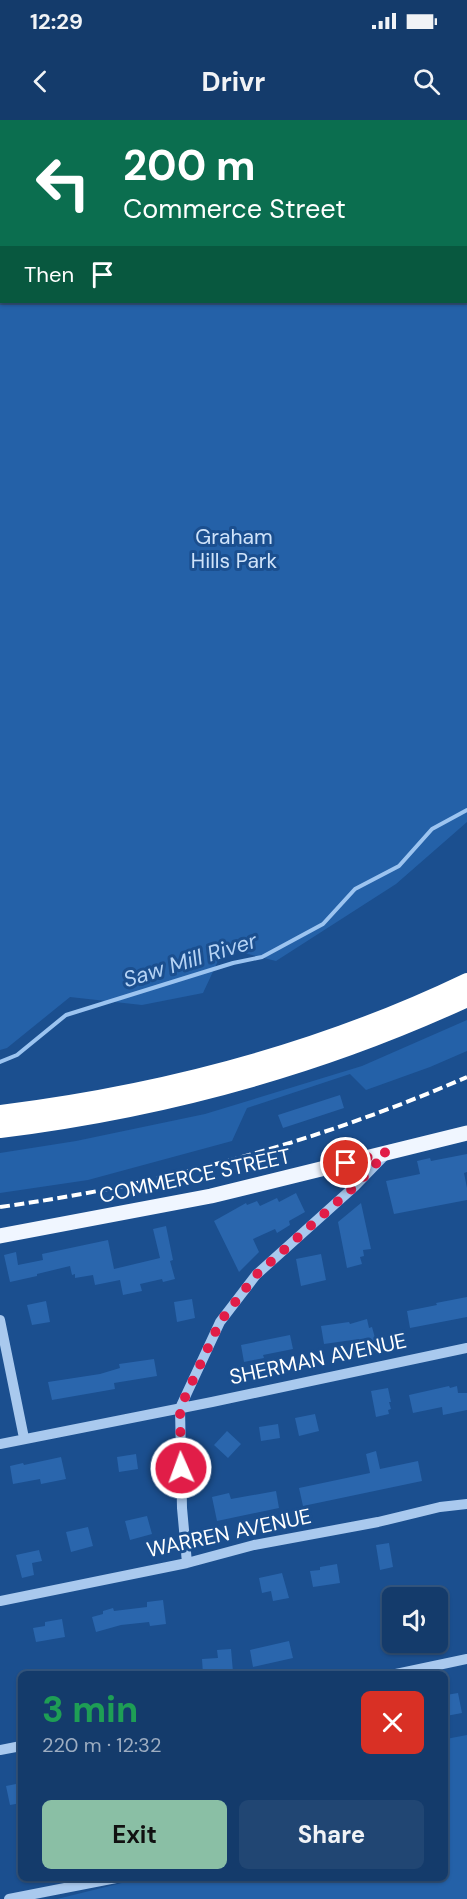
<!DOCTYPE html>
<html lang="en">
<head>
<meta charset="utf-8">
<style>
	body { margin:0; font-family:"DM Sans",sans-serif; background:#214673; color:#f1f3f6; height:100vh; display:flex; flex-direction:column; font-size:22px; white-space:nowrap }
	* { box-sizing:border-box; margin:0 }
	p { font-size:20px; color:#9dadc1 }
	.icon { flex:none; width:33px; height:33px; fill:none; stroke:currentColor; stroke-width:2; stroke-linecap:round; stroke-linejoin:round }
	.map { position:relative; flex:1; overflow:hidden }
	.sheet { position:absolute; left:18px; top:1551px; width:430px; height:210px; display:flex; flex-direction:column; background:#143b6b; border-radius:9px; box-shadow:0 2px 4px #0004,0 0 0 2px #33557e }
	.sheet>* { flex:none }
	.hud { position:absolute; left:0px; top:0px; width:468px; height:183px; box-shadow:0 2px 4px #0004,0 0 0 2px #33557e; background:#0b6e4f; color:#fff; overflow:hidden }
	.tools { position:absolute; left:382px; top:1467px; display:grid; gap:12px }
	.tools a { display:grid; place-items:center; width:66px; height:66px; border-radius:9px; background:#143b6b; box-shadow:0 2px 4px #0004,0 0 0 2px #33557e; font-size:30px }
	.pin { position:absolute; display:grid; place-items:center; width:51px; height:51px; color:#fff; margin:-26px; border:3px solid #fff; border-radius:50%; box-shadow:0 2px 6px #0007 }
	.me { position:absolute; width:66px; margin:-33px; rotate:358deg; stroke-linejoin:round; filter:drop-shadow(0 0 4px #0008) }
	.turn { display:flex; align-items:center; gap:21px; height:126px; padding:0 24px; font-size:27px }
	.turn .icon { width:78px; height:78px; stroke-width:2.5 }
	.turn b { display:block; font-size:42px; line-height:51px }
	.then { display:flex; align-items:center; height:57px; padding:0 24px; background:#0003; gap:12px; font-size:22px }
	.round { display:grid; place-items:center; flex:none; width:63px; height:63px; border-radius:9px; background:#214673 }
	.summary { display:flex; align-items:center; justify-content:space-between; height:102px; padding:0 24px }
	h1 { font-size:36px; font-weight:700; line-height:45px; color:#1e9e55 }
	.cta { display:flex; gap:12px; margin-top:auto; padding:12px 24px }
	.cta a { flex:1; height:69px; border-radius:9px; background:#8abfa5; color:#111; font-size:24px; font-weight:700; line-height:69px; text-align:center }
	.cta a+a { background:#214673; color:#f1f3f6 }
	.status { display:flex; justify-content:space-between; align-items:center; height:42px; padding:0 30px; background:#143b6b; direction:ltr }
	.status svg { height:16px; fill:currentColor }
	header { display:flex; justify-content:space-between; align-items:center; height:78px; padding:0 24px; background:#143b6b; font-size:27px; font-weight:700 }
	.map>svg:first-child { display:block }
</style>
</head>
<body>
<div class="status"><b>12:29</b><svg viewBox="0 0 49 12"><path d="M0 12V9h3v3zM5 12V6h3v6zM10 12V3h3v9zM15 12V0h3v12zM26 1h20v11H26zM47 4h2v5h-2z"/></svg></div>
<header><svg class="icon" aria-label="back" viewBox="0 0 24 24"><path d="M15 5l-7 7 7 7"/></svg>Drivr<svg class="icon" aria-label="search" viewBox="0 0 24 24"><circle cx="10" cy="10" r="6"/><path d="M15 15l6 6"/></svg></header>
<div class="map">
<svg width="467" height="1779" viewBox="0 0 467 1779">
	<rect width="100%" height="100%" fill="#1b4f8f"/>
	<path fill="#2461a8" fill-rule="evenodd" d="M0,0H467V702L396,764L276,841L224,828L203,873L142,885L70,877L7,928L0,930ZM2,2H466V182H2Z
		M467,900V931L430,947L366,970L350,954L247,988L232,1021L88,1060L0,1073V1033L76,1021L205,994L362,946Z
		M467,1615V1779H57L142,1758H446V1619Z"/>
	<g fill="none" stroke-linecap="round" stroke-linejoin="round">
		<path stroke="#9cc4f0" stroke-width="4" d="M0,942L17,935L66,895L233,843L262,837L323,804L355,769L399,746L432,709L467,690"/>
	</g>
	<path fill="#2a66ad" d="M340,975L344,988L283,1008L278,995Z
		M467,1034V1052L464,1053L467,1068V1080L394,1094L386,1061L420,1054L417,1041L430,1038L431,1041Z
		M296,1073L305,1092L289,1101L290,1105L277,1113L275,1109L253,1119L259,1132L239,1152L214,1101L246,1083L247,1085L257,1081L260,1086L277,1078L279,1082Z
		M361,1083L371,1129L363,1130L364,1136L360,1137L362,1144L347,1148L338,1102Z
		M166,1106L173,1140L170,1141L175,1159L163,1162L162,1159L140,1164L142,1171L123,1175L120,1160L95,1165L93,1155L75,1158V1154L72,1155L70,1146L37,1154V1156L10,1162L4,1135L16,1132L18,1145L43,1140L42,1134L108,1120L114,1149L160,1138L153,1109Z
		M321,1134L326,1160L301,1166L296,1139Z
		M467,1177V1197L410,1208L407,1191L437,1185L436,1183Z
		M192,1179L195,1198L177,1202L174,1182Z
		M46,1181L50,1202L32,1205L27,1185Z
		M367,1199L369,1208L372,1207L377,1225L374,1226L376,1232L363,1235L359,1219L324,1224L321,1206L349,1202L350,1204Z
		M290,1215L293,1229L263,1235L264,1238L244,1242L241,1225Z
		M154,1239L157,1256L114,1263L115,1269L52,1280L48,1262L100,1254L120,1248L119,1244Z
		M449,1266L450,1268L457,1266L458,1273H467V1290L443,1295L442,1287L413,1293L409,1275Z
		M388,1268L391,1282H389L391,1289L388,1290L389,1294L376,1297L371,1271Z
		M315,1294L319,1311L299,1316L295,1298Z
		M278,1304L280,1318L261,1321L259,1307Z
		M227,1311L241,1324L228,1338L214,1325Z
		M376,1331L380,1349L418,1341L422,1361L303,1386L299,1368L370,1353L366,1334Z
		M136,1334L138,1349L119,1352L117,1337Z
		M61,1337L66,1359L41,1364L40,1359L13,1364L10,1346L23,1343L24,1345Z
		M276,1371L279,1388L217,1401L212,1377L229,1373L231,1379Z
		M147,1396L152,1414L130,1420L125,1401Z
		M88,1407L93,1426L71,1432L66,1412Z
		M389,1423L393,1447L380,1450L376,1425Z
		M39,1430L42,1441L32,1443L34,1455L22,1458L16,1435Z
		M337,1444L340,1463L313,1467L310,1451L320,1450V1447Z
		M282,1453L289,1478L273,1481L271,1471L262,1473L259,1458Z
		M163,1480L166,1504L150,1506L149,1502L121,1505L96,1512L92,1497L103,1494V1491L113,1488L114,1491L147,1487V1482Z
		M62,1499L65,1517L36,1522L33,1508L45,1506V1502Z
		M289,1521L293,1538L253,1547L250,1530Z
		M231,1529L233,1552L203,1554L202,1539L218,1538L217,1530Z
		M458,1573L462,1593L446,1596V1575Z
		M21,1663V1683L10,1685L6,1666Z"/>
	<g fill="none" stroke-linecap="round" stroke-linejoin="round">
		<path stroke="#a9c9ee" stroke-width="10" d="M0,1200L24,1318
			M0,1324L212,1282L467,1228
			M187,1443L182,1388L180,1288L220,1202L256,1155L355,1066L387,1033
			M0,1481L187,1443L254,1425L378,1402L440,1387L467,1384
			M396,1554L467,1539
			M0,1630L21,1626
			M9,1779L116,1758"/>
		<path stroke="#f0f6ff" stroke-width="15" d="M0,1116L211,1076L467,1013"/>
		<path stroke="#fff" stroke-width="18" d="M0,994C160,974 321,932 467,862
			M0,1009C161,989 320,946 467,878"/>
		<path stroke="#fff" stroke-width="4" stroke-dasharray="10 4.5" stroke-linecap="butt" d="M0,1087C161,1065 318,1022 467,957"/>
	</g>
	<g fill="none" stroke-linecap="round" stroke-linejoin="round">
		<path stroke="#e11d48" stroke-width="10" stroke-dasharray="0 18" d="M181,1348L180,1288L220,1202L256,1155L355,1066L387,1032L346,1043"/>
	</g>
	<g text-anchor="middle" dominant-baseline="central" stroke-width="6" stroke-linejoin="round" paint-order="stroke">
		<g font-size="21" fill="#cfe3fa" stroke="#1b4f8f">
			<text x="234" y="417">Graham<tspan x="234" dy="24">Hills Park</tspan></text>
		</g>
		<g font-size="21" fill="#fff" stroke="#1b4f8f">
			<text transform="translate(195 1056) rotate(-12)">COMMERCE STREET</text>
			<text transform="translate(318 1239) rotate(-12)">SHERMAN AVENUE</text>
			<text transform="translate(229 1413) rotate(-12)">WARREN AVENUE</text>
		</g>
		<g font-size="22" font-style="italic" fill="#b5d3f5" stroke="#1b4f8f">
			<text transform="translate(190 840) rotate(-17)">Saw Mill River</text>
		</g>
	</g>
</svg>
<div class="tools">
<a><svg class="icon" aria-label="sound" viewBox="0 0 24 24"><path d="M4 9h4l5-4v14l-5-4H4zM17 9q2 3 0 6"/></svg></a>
</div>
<div class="pin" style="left:346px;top:1043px;background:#d93025"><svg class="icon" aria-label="arrive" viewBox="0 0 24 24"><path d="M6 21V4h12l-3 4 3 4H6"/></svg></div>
<svg class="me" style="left:181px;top:1348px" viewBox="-20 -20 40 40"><circle r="17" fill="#e11d48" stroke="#fff" stroke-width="3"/><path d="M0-11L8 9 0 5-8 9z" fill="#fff"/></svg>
<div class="hud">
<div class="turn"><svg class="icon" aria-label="left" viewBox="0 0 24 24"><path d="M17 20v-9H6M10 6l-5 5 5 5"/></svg><div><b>200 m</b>Commerce Street</div></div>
<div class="then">Then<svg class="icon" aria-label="arrive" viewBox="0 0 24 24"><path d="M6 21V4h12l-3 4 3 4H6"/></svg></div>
</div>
<section class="sheet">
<div class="summary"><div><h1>3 min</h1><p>220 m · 12:32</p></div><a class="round" style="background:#d93025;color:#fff"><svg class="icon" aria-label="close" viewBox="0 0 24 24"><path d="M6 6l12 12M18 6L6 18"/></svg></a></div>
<div class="cta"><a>Exit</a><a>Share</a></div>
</section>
</div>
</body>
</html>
